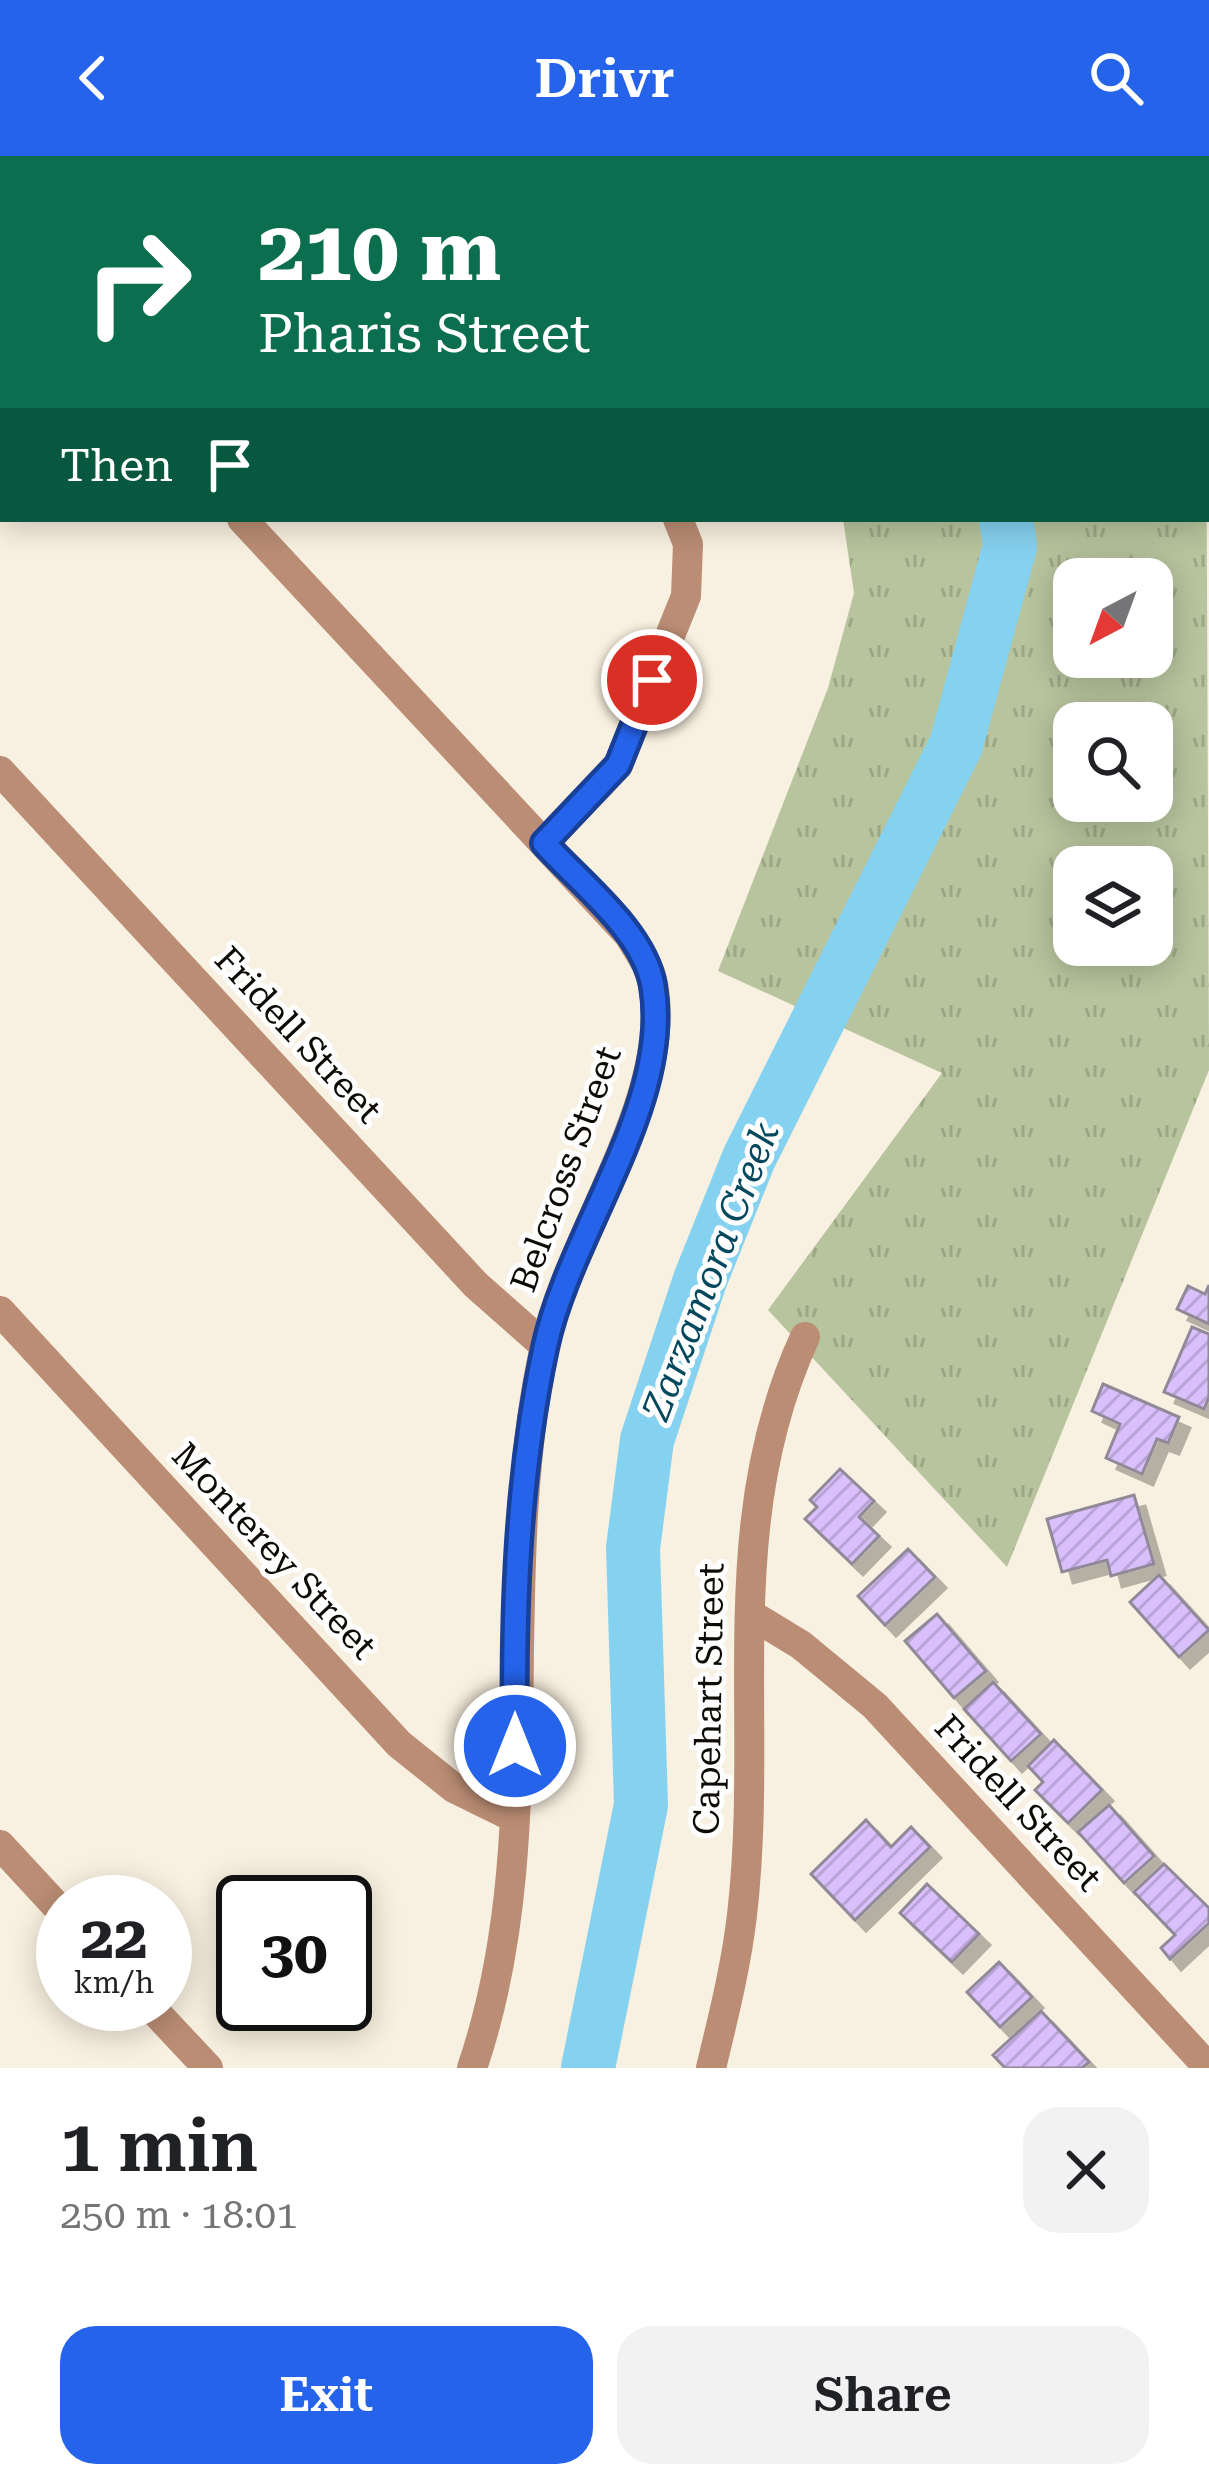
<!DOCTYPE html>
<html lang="en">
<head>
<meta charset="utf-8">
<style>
	body { margin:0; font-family:"Roboto Serif",serif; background:#f2f2f2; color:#202124; height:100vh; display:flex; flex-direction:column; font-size:45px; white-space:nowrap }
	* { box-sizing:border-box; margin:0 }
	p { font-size:39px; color:#757577 }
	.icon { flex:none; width:66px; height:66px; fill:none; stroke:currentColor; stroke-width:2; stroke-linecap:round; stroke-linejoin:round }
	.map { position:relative; height:1912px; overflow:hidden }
	.details { display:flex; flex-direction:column; background:#fff; flex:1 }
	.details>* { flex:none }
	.banner { position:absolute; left:0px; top:0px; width:1209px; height:366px; box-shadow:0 6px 30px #0003; background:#0b6e4f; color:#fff; overflow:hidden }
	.needle { width:78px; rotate:221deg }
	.fabs { position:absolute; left:1053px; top:402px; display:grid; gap:24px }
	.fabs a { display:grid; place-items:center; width:120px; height:120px; border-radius:24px; background:#fff; box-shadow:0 6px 30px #0003; font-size:60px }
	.speed { position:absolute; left:36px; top:1719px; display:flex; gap:24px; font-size:60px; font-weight:700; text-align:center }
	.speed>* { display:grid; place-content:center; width:156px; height:156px; border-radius:50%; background:#fff; box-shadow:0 6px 30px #0003; line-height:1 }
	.speed small { font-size:30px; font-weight:400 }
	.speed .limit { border:6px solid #111; border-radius:18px; background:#fff; color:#111 }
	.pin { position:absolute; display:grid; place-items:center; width:102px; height:102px; color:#fff; margin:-51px; border:6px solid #fff; border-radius:50%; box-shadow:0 3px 12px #0007 }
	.me { position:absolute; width:132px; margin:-66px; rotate:0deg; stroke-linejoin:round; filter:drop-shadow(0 0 9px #0008) }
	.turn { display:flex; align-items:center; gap:42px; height:252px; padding:0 60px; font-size:54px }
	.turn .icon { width:156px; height:156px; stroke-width:2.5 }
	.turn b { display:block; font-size:84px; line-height:102px }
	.then { display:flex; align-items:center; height:114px; padding:0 60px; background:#0003; gap:24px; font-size:45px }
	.round { display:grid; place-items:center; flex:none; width:126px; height:126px; border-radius:36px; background:#f2f2f2 }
	.headline { display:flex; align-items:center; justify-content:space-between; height:204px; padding:0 60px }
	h1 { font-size:72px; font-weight:600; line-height:90px }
	.primary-button { display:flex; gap:24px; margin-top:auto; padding:24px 60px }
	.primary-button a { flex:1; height:138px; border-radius:36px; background:#2563eb; color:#fff; font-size:48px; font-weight:600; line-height:138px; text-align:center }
	.primary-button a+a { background:#f2f2f2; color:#202124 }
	header { display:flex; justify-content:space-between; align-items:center; height:156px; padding:0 60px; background:#2563eb; color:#fff; font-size:54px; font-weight:600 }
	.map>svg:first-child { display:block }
</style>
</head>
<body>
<header><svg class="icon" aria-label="back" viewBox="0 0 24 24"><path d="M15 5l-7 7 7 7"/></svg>Drivr<svg class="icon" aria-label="search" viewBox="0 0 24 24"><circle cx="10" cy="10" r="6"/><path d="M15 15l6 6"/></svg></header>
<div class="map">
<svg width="1209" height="1912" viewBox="0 0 1209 1912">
	<defs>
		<pattern id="grass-tufts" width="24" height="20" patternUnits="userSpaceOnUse" patternTransform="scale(3)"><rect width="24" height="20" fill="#b7c49d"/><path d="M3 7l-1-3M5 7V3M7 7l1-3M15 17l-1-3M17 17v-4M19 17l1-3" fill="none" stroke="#9ca786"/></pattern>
		<pattern id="building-hatch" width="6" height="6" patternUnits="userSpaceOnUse" patternTransform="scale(3)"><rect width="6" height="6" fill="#d9bffc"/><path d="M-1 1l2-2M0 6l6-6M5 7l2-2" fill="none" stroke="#b9a3d6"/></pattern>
		<filter id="shadow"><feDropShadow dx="11" dy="11" stdDeviation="0" flood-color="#0004"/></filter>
	</defs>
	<rect width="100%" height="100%" fill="#f8f0e0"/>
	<path fill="url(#grass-tufts)" fill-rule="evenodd" d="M599,0H1120L1123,3H601Z
		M1206,195L1209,914L1007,1411L768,1154L942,917L718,815L828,532L854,437L843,363H1206ZM1074,423H1152V501H1074ZM1074,567H1152V645H1074ZM1074,711H1152V789H1074Z"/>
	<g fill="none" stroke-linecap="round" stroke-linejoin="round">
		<path stroke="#85d1f0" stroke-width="54" d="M793,0L796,3
			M588,1912L641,1649L633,1392L647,1284L700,1124L749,1002L956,589L1010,390L1006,363"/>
	</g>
	<path fill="url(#building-hatch)" stroke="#908a98" stroke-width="3" filter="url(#shadow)" d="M1209,1129V1168L1177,1153L1188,1130L1205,1138Z
		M1192,1171L1209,1178V1241L1204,1253L1164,1236Z
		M1103,1228L1179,1261L1168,1287L1157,1283L1142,1318L1106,1302L1120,1268L1092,1255Z
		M840,1313L874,1345L859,1361L879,1380L852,1408L805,1363L817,1351L810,1344Z
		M1134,1339L1154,1408L1111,1420L1107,1404L1062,1416L1047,1363Z
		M908,1393L935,1421L885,1469L858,1440Z
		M1159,1419L1209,1474L1179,1501L1130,1446Z
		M937,1458L986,1515L954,1542L905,1485Z
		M993,1526L1041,1578L1011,1605L964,1553Z
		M1054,1584L1102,1634L1068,1667L1035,1634L1043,1626L1028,1610Z
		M1109,1649L1154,1700L1124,1727L1078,1676Z
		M866,1664L891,1691L911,1671L930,1691L855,1764L811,1718Z
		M1164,1708L1209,1752V1767L1170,1803L1161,1792L1175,1779L1134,1736Z
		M927,1728L979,1778L952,1806L900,1757Z
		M999,1806L1032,1841L1000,1871L967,1836Z
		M1041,1855L1089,1906L1082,1912H1005L993,1899Z"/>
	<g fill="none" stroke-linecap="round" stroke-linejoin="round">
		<path stroke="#ba8d74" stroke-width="30" d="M361,0L364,3
			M189,3L192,0
			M0,174L3,172
			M242,363L629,779C638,795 650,810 653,828C674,940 569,1080 545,1190C492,1428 551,1682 472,1912
			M0,615L476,1129L545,1190
			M544,687L618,609L686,440L688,388L678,363
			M0,1155L399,1588L454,1632L513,1661
			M750,1458L801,1489L875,1550L1209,1912
			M0,1689L63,1757
			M148,1848L208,1912
			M711,1912C723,1862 736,1811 742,1759C765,1561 718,1370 805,1181"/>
	</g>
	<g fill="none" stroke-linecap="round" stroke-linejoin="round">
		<defs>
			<path id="route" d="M515,1590C513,1457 517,1323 545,1192C569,1077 673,948 653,830C644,775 579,726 544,687L618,609L652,524"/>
		</defs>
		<use href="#route" stroke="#184099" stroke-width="30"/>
		<use href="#route" stroke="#2563eb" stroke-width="21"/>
	</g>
	<g text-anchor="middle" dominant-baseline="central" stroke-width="10" stroke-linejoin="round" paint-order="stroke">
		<g font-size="36" fill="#0e0b06" stroke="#fefefe">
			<text transform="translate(298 879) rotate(47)">Fridell Street</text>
			<text transform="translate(566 1013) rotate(-70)">Belcross Street</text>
			<text transform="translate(274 1395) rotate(47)">Monterey Street</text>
			<text transform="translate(709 1543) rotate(-89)">Capehart Street</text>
			<text transform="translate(1018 1647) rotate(47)">Fridell Street</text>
		</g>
		<g font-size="39" font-style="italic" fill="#04485e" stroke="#fefefe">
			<text transform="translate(711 1115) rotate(-69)">Zarzamora Creek</text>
		</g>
	</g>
</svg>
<div class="fabs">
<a><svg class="needle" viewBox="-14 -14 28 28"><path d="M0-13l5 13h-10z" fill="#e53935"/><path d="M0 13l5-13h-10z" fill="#757577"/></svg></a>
<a><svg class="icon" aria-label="search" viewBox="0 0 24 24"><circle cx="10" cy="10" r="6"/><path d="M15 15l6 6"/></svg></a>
<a><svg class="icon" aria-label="layers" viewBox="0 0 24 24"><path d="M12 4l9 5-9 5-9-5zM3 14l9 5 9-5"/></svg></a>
</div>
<div class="speed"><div>22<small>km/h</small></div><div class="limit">30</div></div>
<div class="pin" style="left:652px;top:524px;background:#d93025"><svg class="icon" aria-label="arrive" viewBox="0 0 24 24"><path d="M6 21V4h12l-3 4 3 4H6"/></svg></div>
<svg class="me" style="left:515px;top:1590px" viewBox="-20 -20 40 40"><circle r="17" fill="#2563eb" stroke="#fff" stroke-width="3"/><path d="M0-11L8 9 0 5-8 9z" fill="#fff"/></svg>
<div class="banner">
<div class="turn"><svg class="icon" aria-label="right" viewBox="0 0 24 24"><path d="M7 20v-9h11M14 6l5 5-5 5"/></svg><div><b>210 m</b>Pharis Street</div></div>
<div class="then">Then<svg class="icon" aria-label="arrive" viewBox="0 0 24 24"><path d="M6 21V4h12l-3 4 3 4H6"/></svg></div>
</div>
</div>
<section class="details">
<div class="headline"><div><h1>1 min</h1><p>250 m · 18:01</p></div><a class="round"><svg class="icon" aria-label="close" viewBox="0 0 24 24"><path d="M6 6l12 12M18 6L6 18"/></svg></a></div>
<div class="primary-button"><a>Exit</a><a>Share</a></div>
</section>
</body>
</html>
